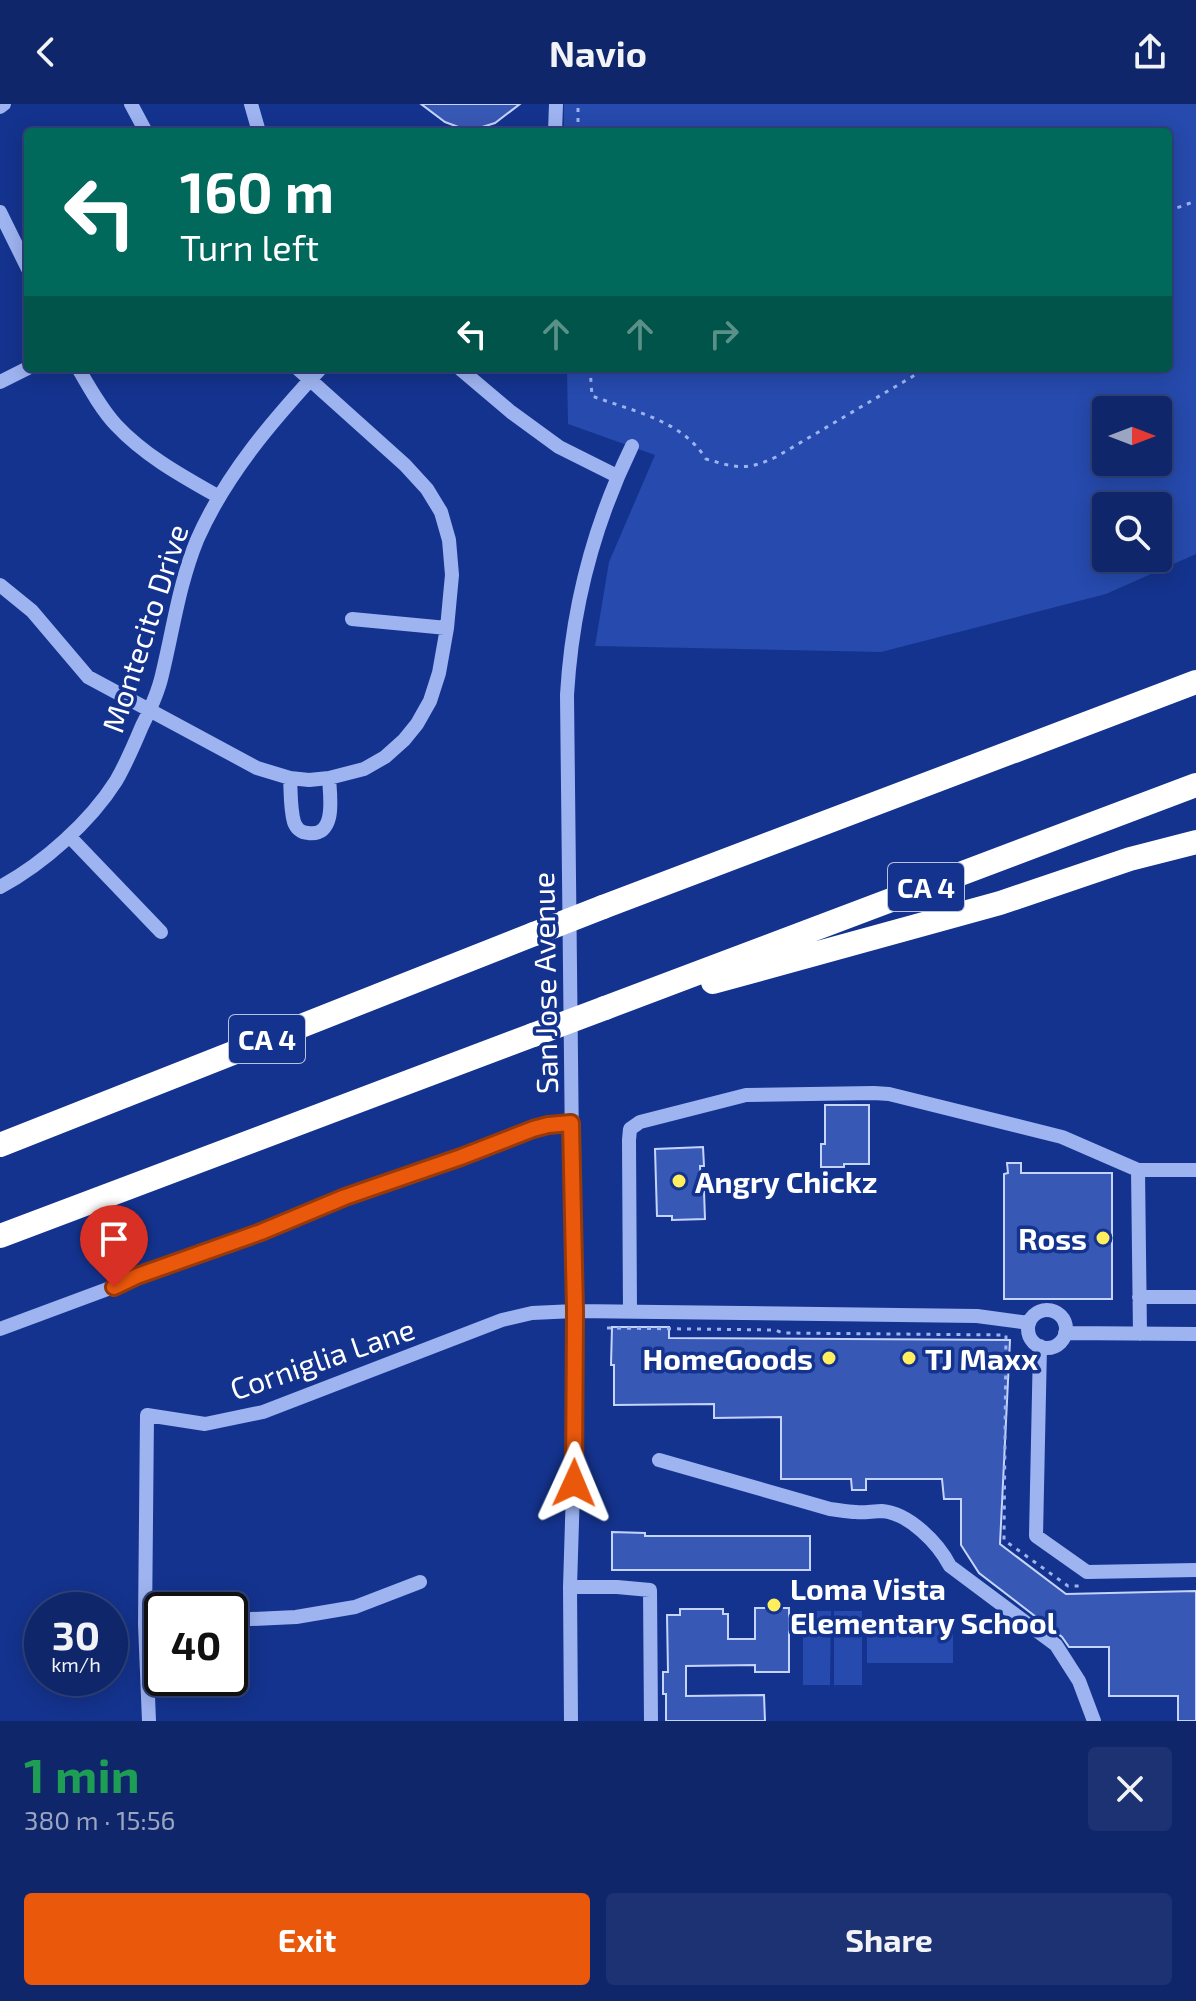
<!DOCTYPE html>
<html lang="en">
<head>
<meta charset="utf-8">
<style>
	body { margin:0; font-family:"Exo 2",sans-serif; background:#1d3272; color:#f1f3f6; height:100vh; display:flex; flex-direction:column; font-size:30px; white-space:nowrap }
	* { box-sizing:border-box; margin:0 }
	p { font-size:26px; color:#9ba5c1 }
	.icon { flex:none; width:44px; height:44px; fill:none; stroke:currentColor; stroke-width:2; stroke-linecap:round; stroke-linejoin:round }
	.map { position:relative; height:1617px; overflow:hidden }
	.side { display:flex; flex-direction:column; background:#0f266a; flex:1 }
	.side>* { flex:none }
	.top-card { position:absolute; left:24px; top:24px; width:1148px; height:244px; border-radius:8px; box-shadow:0 4px 20px #0003,0 0 0 2px #2f437e; background:#00695c; color:#fff; overflow:hidden }
	.needle { width:52px; rotate:90deg }
	.buttons { position:absolute; left:1092px; top:292px; display:grid; gap:16px }
	.buttons a { display:grid; place-items:center; width:80px; height:80px; border-radius:8px; background:#0f266a; box-shadow:0 4px 20px #0003,0 0 0 2px #2f437e; font-size:40px }
	.speed { position:absolute; left:24px; top:1488px; display:flex; gap:16px; font-size:40px; font-weight:700; text-align:center }
	.speed>* { display:grid; place-content:center; width:104px; height:104px; border-radius:50%; background:#0f266a; box-shadow:0 4px 20px #0003,0 0 0 2px #2f437e; line-height:1 }
	.speed small { font-size:20px; font-weight:400 }
	.speed .limit { border:4px solid #111; border-radius:12px; background:#fff; color:#111 }
	.pin { position:absolute; display:grid; place-items:center; width:68px; height:68px; color:#fff; margin:-82px -34px; border-radius:50% 50% 50% 0; rotate:-45deg; box-shadow:0 0 8px #0007 }
	.pin .icon { rotate:45deg }
	.me { position:absolute; width:88px; margin:-44px; rotate:1deg; stroke-linejoin:round; filter:drop-shadow(0 0 6px #0008) }
	.turn { display:flex; align-items:center; gap:28px; height:168px; padding:0 24px; font-size:36px }
	.turn .icon { width:104px; height:104px; stroke-width:2.5 }
	.turn b { display:block; font-size:56px; line-height:68px }
	.lanes { display:flex; align-items:center; height:76px; padding:0 24px; background:#0003; justify-content:center; gap:40px; direction:ltr }
	.lanes .off { opacity:.35 }
	.round { display:grid; place-items:center; flex:none; width:84px; height:84px; border-radius:8px; background:#1d3272 }
	.summary { display:flex; align-items:center; justify-content:space-between; height:136px; padding:0 24px }
	h1 { font-size:48px; font-weight:700; line-height:60px; color:#1e9e55 }
	.primary-button { display:flex; gap:16px; margin-top:auto; padding:16px 24px }
	.primary-button a { flex:1; height:92px; border-radius:8px; background:#ea580c; color:#fff; font-size:32px; font-weight:700; line-height:92px; text-align:center }
	.primary-button a+a { background:#1d3272; color:#f1f3f6 }
	header { display:flex; justify-content:space-between; align-items:center; height:104px; padding:0 24px; background:#0f266a; font-size:36px; font-weight:700 }
	.map>svg:first-child { display:block }
</style>
</head>
<body>
<header><svg class="icon" aria-label="back" viewBox="0 0 24 24"><path d="M15 5l-7 7 7 7"/></svg>Navio<svg class="icon" aria-label="share" viewBox="0 0 24 24"><path d="M12 15V3M7 8l5-5 5 5M5 13v7h14v-7"/></svg></header>
<div class="map">
<svg width="1196" height="1617" viewBox="0 0 1196 1617">
	<rect width="100%" height="100%" fill="#14338e"/>
	<path fill="#264aad" fill-rule="evenodd" d="M564,0H1196V450L1106,490L881,548L595,542L609,458L655,351L568,320L567,264H1168V28H564ZM1106,306H1158V358H1106ZM1106,402H1158V454H1106Z
		M803,1507H831L830,1581H803Z
		M834,1507H862V1581H834Z
		M867,1517H953V1559H867Z"/>
	<path fill="#3858b5" stroke="#c5d4fc" stroke-width="2" d="M421,0H520L495,19L479,24H461L445,18Z
		M825,1001H869V1060H844V1063H821V1040H825Z
		M703,1043L704,1062H700L701,1088L704,1087L705,1115L672,1116V1112H657L655,1045Z
		M1007,1059H1021V1069H1112V1195H1004V1070L1008,1069Z
		M612,1223H669V1234L1010,1236L1000,1440L1066,1490L1196,1487V1617H1178V1592H1109V1543H1069L1062,1533L979,1469L961,1441V1395H944L942,1375H866V1386H852L851,1375H781V1313L714,1314V1300L614,1301V1261H611Z
		M612,1428L645,1429V1432H810V1466H612Z
		M755,1504H789V1568H755V1561L686,1562V1592L764,1591L765,1617H666V1590H663V1568H668L667,1511H680V1505H723V1510H728V1535H755Z"/>
	<g fill="none" stroke-linecap="round" stroke-linejoin="round">
		<path stroke="#9eb4f1" stroke-width="3" stroke-dasharray="4 6" stroke-linecap="butt" d="M578,28V0
			M1168,107L1196,97
			M590,264L592,292C632,307 682,316 706,355C737,364 746,367 776,353L927,264
			M607,1224L775,1226L783,1229L1006,1231L1004,1436L1068,1482H1084"/>
		<path stroke="#9eb4f1" stroke-width="14" d="M131,0L146,28
			M251,0L259,28
			M0,3L4,0
			M555,28L556,0
			M0,108L28,165
			M78,264C89,283 101,305 116,321C145,352 182,372 219,393
			M459,264L511,308L559,343L617,372
			M0,278L28,264
			M0,481L32,507L88,573L257,664L290,674L309,676L329,674L364,665L385,653L404,636L417,620L430,597L439,569L447,524L452,471L449,436L441,408L427,385L405,361L297,264
			M352,515L447,524
			M290,674C291,688 290,704 294,718C296,724 301,729 308,729C337,733 330,692 329,674
			M69,732L161,828
			M0,783C43,760 90,718 116,677C126,660 134,641 142,622C150,606 158,589 162,571C173,526 179,480 197,436C226,370 273,316 321,264
			M1138,1066L1140,1230
			M1139,1193H1196
			M1028 1225a19 19 0 1 1 38 0a19 19 0 1 1-38 0Z
			M630,1208L629,1036L630,1025L640,1018L746,991L874,989L889,990L1062,1033L1138,1066H1196
			M0,1225L261,1128L345,1093L461,1053L533,1025L548,1021L571,1019
			M1065,1229L1196,1230
			M1040,1242L1036,1432L1087,1468L1196,1466
			M659,1356L830,1405C839,1406 847,1408 856,1408C864,1409 873,1407 882,1407C909,1409 938,1439 950,1462L1056,1541L1079,1577L1094,1617
			M570,1483H617L650,1486L651,1617
			M230,1516L296,1513L355,1503L420,1478
			M149,1617L145,1520L147,1311L205,1320L263,1308L502,1216L532,1209L575,1207L977,1212L1029,1219
			M571,1617L570,1483L574,1353L575,1207L572,1045L567,591C572,504 594,420 632,342"/>
		<path stroke="#fff" stroke-width="24" d="M603,803L1196,578
			M713,878L1000,799L1130,755L1196,738
			M605,904L1196,681
			M0,1041L534,830
			M0,1132L533,931"/>
		<path stroke="#fff" stroke-width="24" d="M534,830L603,803
			M533,931L605,904"/>
	</g>
	<g fill="none" stroke-linecap="round" stroke-linejoin="round">
		<defs>
			<path id="route" d="M114,1183L137,1172L261,1128L345,1093L461,1053L533,1025L548,1021L571,1019L575,1207L574,1379"/>
		</defs>
		<use href="#route" stroke="#983908" stroke-width="20"/>
		<use href="#route" stroke="#ea580c" stroke-width="14"/>
	</g>
	<g fill="#ffee5e" stroke="#14338e" stroke-width="3">
		<circle cx="679" cy="1077" r="8"/>
		<circle cx="1103" cy="1134" r="8"/>
		<circle cx="829" cy="1254" r="8"/>
		<circle cx="909" cy="1254" r="8"/>
		<circle cx="774" cy="1501" r="8"/>
	</g>
	<g text-anchor="middle" dominant-baseline="central" stroke-width="7" stroke-linejoin="round" paint-order="stroke">
		<g fill="#14338e" stroke="#b8c2dd" stroke-width="2">
			<rect x="888" y="759" width="76" height="48" rx="6"/>
			<rect x="229" y="911" width="76" height="48" rx="6"/>
		</g>
		<g font-size="28" font-weight="bold" fill="#fff">
			<text x="926" y="783">CA 4</text>
			<text x="267" y="935">CA 4</text>
		</g>
		<g font-size="30" fill="#fff" stroke="#14338e">
			<text transform="translate(144 524) rotate(-72)">Montecito Drive</text>
			<text transform="translate(544 879) rotate(-91)">San Jose Avenue</text>
			<text transform="translate(322 1254) rotate(-19)">Corniglia Lane</text>
		</g>
		<g font-size="30" font-weight="bold" fill="#fff" stroke="#14338e" text-anchor="start">
			<text x="695" y="1077">Angry Chickz</text>
			<text x="1087" y="1134" text-anchor="end">Ross</text>
			<text x="813" y="1254" text-anchor="end">HomeGoods</text>
			<text x="925" y="1254">TJ Maxx</text>
			<text x="790" y="1484">Loma Vista<tspan x="790" dy="34">Elementary School</tspan></text>
		</g>
	</g>
</svg>
<div class="buttons">
<a><svg class="needle" viewBox="-14 -14 28 28"><path d="M0-13l5 13h-10z" fill="#e53935"/><path d="M0 13l5-13h-10z" fill="#9ba5c1"/></svg></a>
<a><svg class="icon" aria-label="search" viewBox="0 0 24 24"><circle cx="10" cy="10" r="6"/><path d="M15 15l6 6"/></svg></a>
</div>
<div class="speed"><div>30<small>km/h</small></div><div class="limit">40</div></div>
<div class="pin" style="left:114px;top:1183px;background:#d93025"><svg class="icon" aria-label="arrive" viewBox="0 0 24 24"><path d="M6 21V4h12l-3 4 3 4H6"/></svg></div>
<svg class="me" style="left:574px;top:1379px" viewBox="-20 -20 40 40"><path d="M0-17L14 15 0 8-14 15z" fill="#ea580c" stroke="#fff" stroke-width="4"/></svg>
<div class="top-card">
<div class="turn"><svg class="icon" aria-label="left" viewBox="0 0 24 24"><path d="M17 20v-9H6M10 6l-5 5 5 5"/></svg><div><b>160 m</b>Turn left</div></div>
<div class="lanes"><svg class="icon" aria-label="left" viewBox="0 0 24 24"><path d="M17 20v-9H6M10 6l-5 5 5 5"/></svg><svg class="icon off" aria-label="ahead" viewBox="0 0 24 24"><path d="M12 20V5M6 11l6-6 6 6"/></svg><svg class="icon off" aria-label="ahead" viewBox="0 0 24 24"><path d="M12 20V5M6 11l6-6 6 6"/></svg><svg class="icon off" aria-label="right" viewBox="0 0 24 24"><path d="M7 20v-9h11M14 6l5 5-5 5"/></svg></div>
</div>
</div>
<section class="side">
<div class="summary"><div><h1>1 min</h1><p>380 m · 15:56</p></div><a class="round"><svg class="icon" aria-label="close" viewBox="0 0 24 24"><path d="M6 6l12 12M18 6L6 18"/></svg></a></div>
<div class="primary-button"><a>Exit</a><a>Share</a></div>
</section>
</body>
</html>
